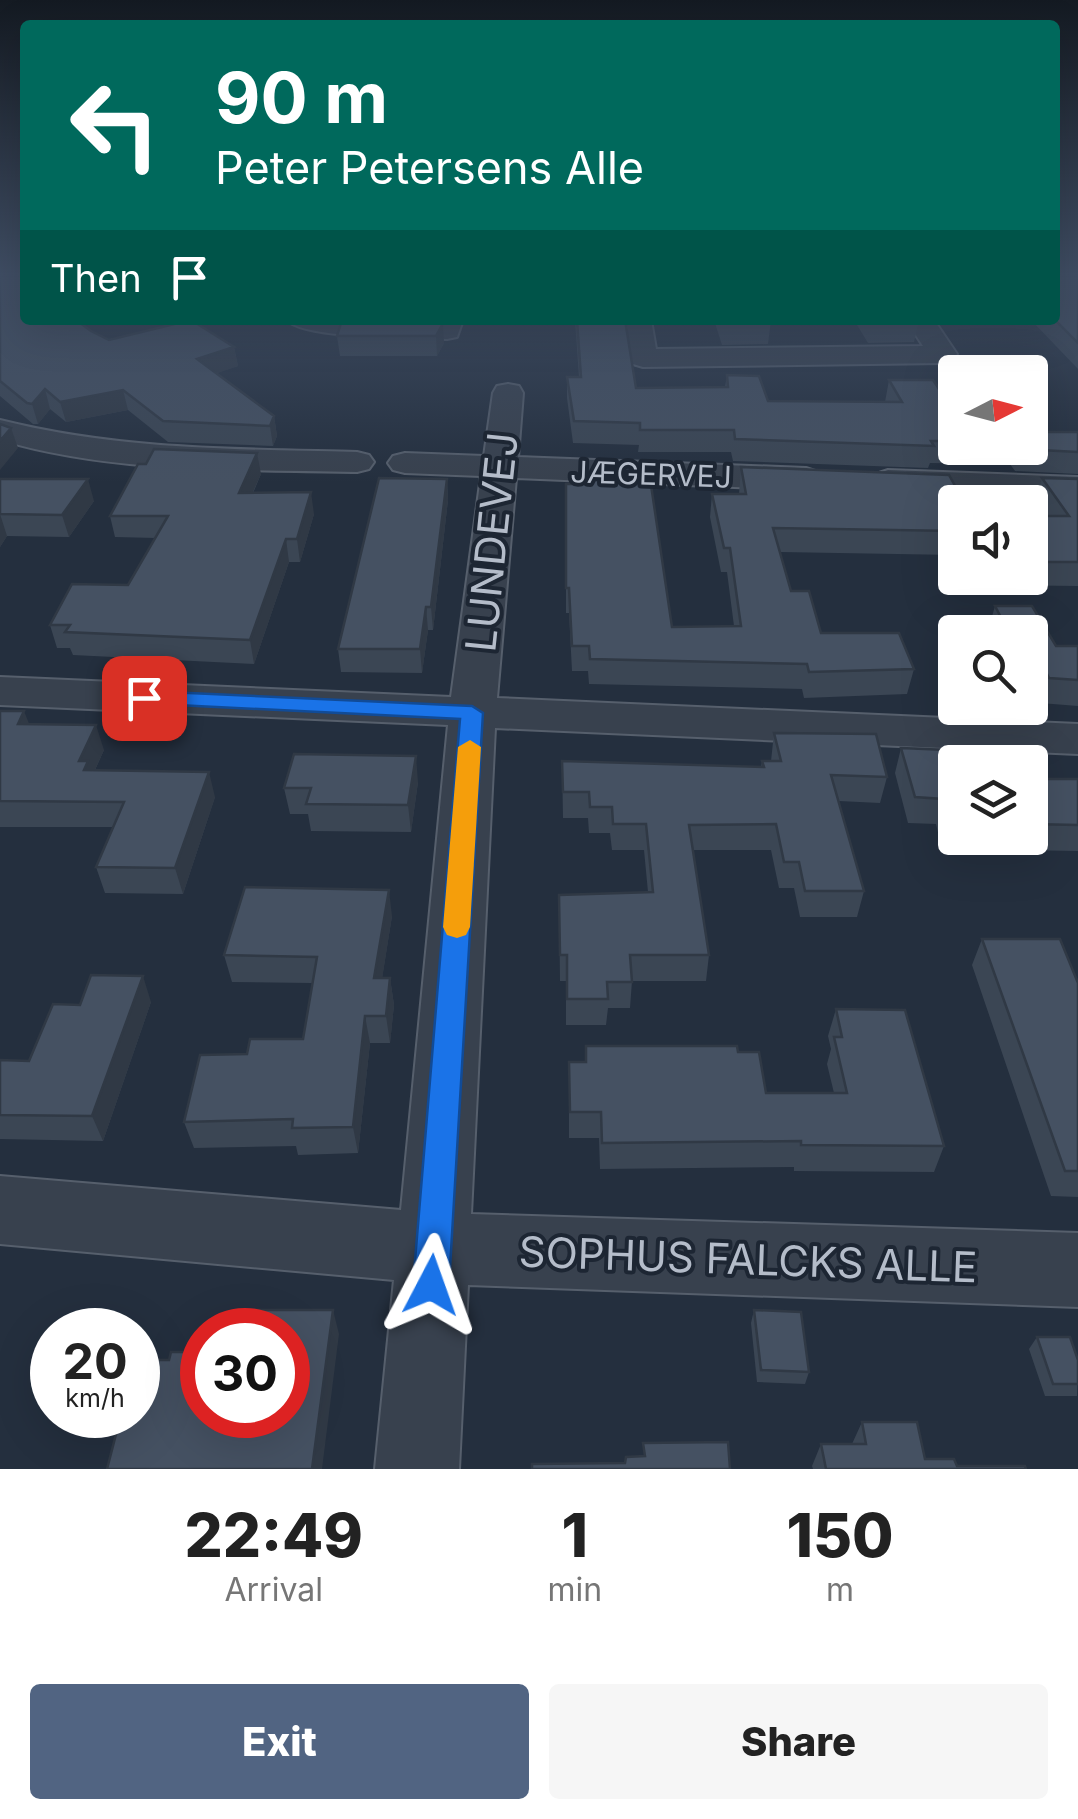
<!DOCTYPE html>
<html lang="en">
<head>
<meta charset="utf-8">
<style>
	body { margin:0; font-family:Inter,sans-serif; background:#f6f6f6; color:#222; height:100vh; display:flex; flex-direction:column; font-size:38px; white-space:nowrap }
	* { box-sizing:border-box; margin:0 }
	p { font-size:32px; color:#767676 }
	.icon { flex:none; width:55px; height:55px; fill:none; stroke:currentColor; stroke-width:2; stroke-linecap:round; stroke-linejoin:round }
	.map { position:relative; height:1469px; overflow:hidden }
	.drawer { display:flex; flex-direction:column; background:#fff; flex:1 }
	.drawer>* { flex:none }
	.top-card { position:absolute; left:20px; top:20px; width:1040px; height:305px; border-radius:10px; box-shadow:0 10px 40px #0002; background:#00695c; color:#fff; overflow:hidden }
	.needle { width:65px; rotate:84deg }
	.fabs { position:absolute; left:938px; top:355px; display:grid; gap:20px }
	.fabs a { display:grid; place-items:center; width:110px; height:110px; border-radius:10px; background:#fff; box-shadow:0 10px 40px #0002; font-size:50px }
	.speed { position:absolute; left:30px; top:1308px; display:flex; gap:20px; font-size:50px; font-weight:700; text-align:center }
	.speed>* { display:grid; place-content:center; width:130px; height:130px; border-radius:50%; background:#fff; box-shadow:0 10px 40px #0002; line-height:1 }
	.speed small { font-size:25px; font-weight:400 }
	.speed .limit { border:15px solid #d22; background:#fff; color:#111 }
	.pin { position:absolute; display:grid; place-items:center; width:85px; height:85px; color:#fff; margin:-42px; border-radius:20px; box-shadow:0 5px 15px #0006 }
	.me { position:absolute; width:110px; margin:-55px; rotate:4deg; stroke-linejoin:round; filter:drop-shadow(0 0 8px #0008) }
	.turn { display:flex; align-items:center; gap:35px; height:210px; padding:0 30px; font-size:45px }
	.turn .icon { width:130px; height:130px; stroke-width:2.5 }
	.turn b { display:block; font-size:70px; line-height:85px }
	.then { display:flex; align-items:center; height:95px; padding:0 30px; background:#0003; gap:20px; font-size:38px }
	.eta { display:flex; justify-content:space-evenly; align-items:center; height:170px; text-align:center }
	.eta b { font-size:60px; font-weight:800; line-height:70px }
	.action { display:flex; gap:20px; margin-top:auto; padding:20px 30px }
	.action a { flex:1; height:115px; border-radius:10px; background:#516482; color:#fff; font-size:40px; font-weight:800; line-height:115px; text-align:center }
	.action a+a { background:#f6f6f6; color:#222 }
	.map>svg:first-child { display:block }
</style>
</head>
<body>
<div class="map">
<svg width="1078" height="1469" viewBox="0 0 1078 1469">
	<rect width="100%" height="100%" fill="#242f3e"/>
	<g fill="none" stroke-linecap="round" stroke-linejoin="round">
		<defs>
			<path id="minor" d="M287,320H463L457,337L447,339C418,338 303,339 287,320Z
				M623,320H651L656,349L923,346L906,320H934L957,354L953,360L943,363L643,367L633,364Z
				M508,384L519,386L523,393L518,457L806,468L818,472L824,479L818,486L806,490L516,478L497,698L1078,724V754L495,728L471,1214L1078,1233V1307L468,1285L459,1469H375L394,1280L0,1244V1176L401,1210L448,725L0,705V677L451,697L481,476L405,473L393,470L388,463L393,456L405,453L484,456L493,393L497,386Z
				M0,420C120,450 234,449 357,452L369,455L374,462L369,469L357,472C237,469 116,474 0,440Z
				M888,470L1078,477V499L876,488L870,481L876,474Z"/>
		</defs>
		<use href="#minor" stroke="#565f6c" stroke-width="4"/>
		<use href="#minor" fill="#38414e" fill-rule="evenodd"/>
	</g>
	<path fill="#3b4654" d="M0,276L25,320L91,331L109,340L234,347L238,366L216,373L274,416L277,436L273,446L168,442L128,410L66,422L50,409L38,424H33L0,396Z
		M1078,276V369L1031,320H1055Z
		M575,320H625L636,388L725,387L727,375L768,401L885,402L889,380L951,407H955V448H1030L1037,432H1078V474L1015,471L1010,464L930,463L928,468L733,461L731,452H638L639,445L573,443L567,398V377H579Z
		M714,320H771L768,344L722,345Z
		M854,320H919L914,342L868,343Z
		M443,323L444,343L437,356H340L337,336Z
		M741,467L955,502V555L780,552L791,591L821,633L914,669L907,694L804,698L802,689L589,684L588,671H572L569,613H566V484L672,627L734,626L727,572H721L710,517L712,494H739Z
		M261,474L253,493L314,514L300,562H289L254,664L73,655L70,648H57L50,625L128,585L156,538L115,537L110,516Z
		M1042,478L1078,479V586L990,585L987,578H1030V516H1045L1035,501Z
		M0,479L94,501L69,537L7,536L0,547Z
		M447,479L448,500L433,630H428L422,673L341,672L338,649Z
		M995,606L1056,646H1078V706L1040,703L1037,698H1030V632H981L983,627H989Z
		M0,711L29,724L104,750L95,770L215,797L183,894L105,893L96,867L113,827H0Z
		M774,733L887,777L880,803L839,801L864,891L857,917H800L794,888H779L771,850H693L709,955L706,981H632L630,1008H608L606,1025H566V981H560L559,895L648,892L644,850H612L610,833H589L588,818H563L562,761L761,767L762,761H771Z
		M901,748L955,762V838H1030V775L1032,779H1078V851L942,849L936,824L908,823L895,773Z
		M418,782L411,832L311,831L308,814H290L284,788Z
		M392,916L382,978H390L394,1005L390,1043H370L358,1153L298,1155L296,1146L194,1148L184,1122L247,1054L303,1039L312,983L232,982L224,955Z
		M982,939L1078,983V1197L1051,1196L972,965Z
		M151,1002L103,1141L0,1139V1060L29,1061L80,1005Z
		M836,1009L944,1146L934,1172L794,1171V1167L600,1169L599,1138H569V1062L738,1052L766,1093H834L827,1064L831,1049L828,1036Z
		M754,1310L809,1372L805,1384L757,1382L751,1323Z
		M1037,1337L1078,1360L1077,1396H1045L1029,1349Z
		M862,1422L925,1459L957,1466L1026,1469H813L812,1466L821,1444H852Z"/>
	<path fill="#303945" d="M443,323L444,343L437,356L436,336Z
		M234,347L238,366L201,379L197,359Z
		M45,389L50,409L38,424L32,404Z
		M123,390L128,410L66,422L60,402Z
		M274,416L277,436L273,446L270,426Z
		M11,428L18,448L0,470V441Z
		M257,453L261,474L243,514L239,493Z
		M88,479L94,501L69,537L62,515Z
		M447,479L448,500L433,630L431,607Z
		M311,492L314,514L300,562L297,539Z
		M0,514L7,536L0,547Z
		M286,539L289,562L254,664L250,640Z
		M426,607L428,630L422,673L420,649Z
		M24,711L34,736L18,724Z
		M96,725L104,750L93,774L97,786L79,761Z
		M416,756L418,782L411,832L408,805Z
		M209,772L215,797L183,894L175,868Z
		M389,890L392,916L378,1005L374,978Z
		M143,976L151,1002L103,1141L92,1116Z
		M390,978L394,1005L390,1043L386,1016Z
		M365,1016L370,1043L358,1153L353,1127Z
		M333,1310L339,1334L322,1469H312Z"/>
	<path fill="#455162" stroke="#303945" stroke-width="2.5" d="M0,276H25V320H76L91,331L109,340L191,320L234,347L197,359L274,416L270,426L163,421L123,390L60,402L45,389L32,404L27,403L0,381Z
		M1055,276H1078V343L1055,320Z
		M342,320H370L443,323L436,336H337Z
		M577,320H625L636,388L728,387L727,375L759,376L768,401L902,402L889,380H933L951,407H955V441H931L934,446L735,439L734,430H640V423L574,421L567,377H581Z
		M1030,423L1037,432H1078V452L1021,449L1020,448H1030Z
		M0,424L11,428L0,441Z
		M154,449L257,453L239,493L311,492L297,539H286L250,640L65,632L70,625H50L72,584L128,585L168,516H110L138,464H146Z
		M741,467L949,475L964,502H955V531L773,528L791,591H809L821,633H899L914,669L809,672L807,664L590,659L589,646H572L569,588H566V484H576V478H650L672,627L741,626L730,548H724L712,494H746Z
		M379,478L447,479L431,607H426L420,649H338Z
		M1042,478L1078,479V562H1030V516H1069Z
		M0,479H88L62,515L0,514Z
		M995,606H1032L1056,646H1078V680L1049,678L1046,672H1030V632H986L983,627H1006Z
		M0,711H24L18,724L96,725L79,761H88L84,770L209,772L175,868L96,867L124,802L0,801Z
		M774,733L876,734L887,777L831,775L864,891H805L799,862H784L776,824L689,825L709,955H630L632,982H607L608,999H567V955H560L559,895L653,892L646,824H613L612,807H590L589,792H563L562,761L764,767L762,761H781Z
		M901,748L1020,753L1024,762H955V823H950L943,799L915,797Z
		M294,754L416,756L408,805L306,804L311,788H284Z
		M1030,775L1032,779H1078V825L1030,824Z
		M245,887L389,890L374,978H390L386,1016H365L353,1127L292,1128L293,1119L184,1122L200,1055L247,1054L250,1039H303L317,957L224,955Z
		M982,939H1060L1078,983V1171H1065Z
		M91,975L143,976L92,1116L0,1115V1060L29,1061L53,1004L80,1005Z
		M836,1009L905,1010L944,1146L801,1145V1141L602,1143L601,1112H570L569,1062H586V1046H737L738,1052H759L766,1093H847L834,1037H842Z
		M235,1310H333L312,1469H107L121,1415H138V1360H169L171,1352H202V1415H288V1330H231Z
		M754,1310L801,1312L809,1372L761,1370Z
		M1037,1337H1070L1078,1360V1384H1053Z
		M862,1422H917L925,1459H954L957,1466H1025L1026,1469H826L821,1444H866Z
		M728,1442L730,1469H532V1464L625,1463L626,1457L645,1456L643,1443Z"/>
	<linearGradient id="sky" x2="0" y2="1"><stop stop-color="#141a22"/><stop offset="0.57" stop-color="#3f4d63"/><stop offset="1" stop-color="#3f4d63" stop-opacity="0"/></linearGradient>
	<rect width="1078" height="482" fill="url(#sky)"/>
	<path fill="#1a73e8" stroke="#114b97" stroke-width="2.5" d="M144,691L472,706L483,713L449,1285L443,1298L431,1303L418,1298L413,1285L460,719L137,703L133,698L137,693Z"/>
	<path fill="#f59e0b" d="M470,740L481,747L470,927L466,935L457,938L447,935L443,927L458,747Z"/>
	<g text-anchor="middle" dominant-baseline="central" stroke-width="8" stroke-linejoin="round" paint-order="stroke">
		<g font-size="30" fill="#b4bcc9" stroke="#1d2633">
			<text transform="translate(651 474) rotate(2)">JÆGERVEJ</text>
		</g>
		<g font-size="42" fill="#b4bcc9" stroke="#1d2633">
			<text transform="translate(491 542) rotate(-84)">LUNDEVEJ</text>
			<text transform="translate(748 1259) rotate(2)">SOPHUS FALCKS ALLE</text>
		</g>
	</g>
</svg>
<div class="fabs">
<a><svg class="needle" viewBox="-14 -14 28 28"><path d="M0-13l5 13h-10z" fill="#e53935"/><path d="M0 13l5-13h-10z" fill="#767676"/></svg></a>
<a><svg class="icon" aria-label="sound" viewBox="0 0 24 24"><path d="M4 9h4l5-4v14l-5-4H4zM17 9q2 3 0 6"/></svg></a>
<a><svg class="icon" aria-label="search" viewBox="0 0 24 24"><circle cx="10" cy="10" r="6"/><path d="M15 15l6 6"/></svg></a>
<a><svg class="icon" aria-label="layers" viewBox="0 0 24 24"><path d="M12 4l9 5-9 5-9-5zM3 14l9 5 9-5"/></svg></a>
</div>
<div class="speed"><div>20<small>km/h</small></div><div class="limit">30</div></div>
<div class="pin" style="left:144px;top:698px;background:#d93025"><svg class="icon" aria-label="arrive" viewBox="0 0 24 24"><path d="M6 21V4h12l-3 4 3 4H6"/></svg></div>
<svg class="me" style="left:431px;top:1285px" viewBox="-20 -20 40 40"><path d="M0-17L14 15 0 8-14 15z" fill="#1a73e8" stroke="#fff" stroke-width="4"/></svg>
<div class="top-card">
<div class="turn"><svg class="icon" aria-label="left" viewBox="0 0 24 24"><path d="M17 20v-9H6M10 6l-5 5 5 5"/></svg><div><b>90 m</b>Peter Petersens Alle</div></div>
<div class="then">Then<svg class="icon" aria-label="arrive" viewBox="0 0 24 24"><path d="M6 21V4h12l-3 4 3 4H6"/></svg></div>
</div>
</div>
<section class="drawer">
<div class="eta">
<div><b>22:49</b><p>Arrival</p></div>
<div><b>1</b><p>min</p></div>
<div><b>150</b><p>m</p></div>
</div>
<div class="action"><a>Exit</a><a>Share</a></div>
</section>
</body>
</html>
